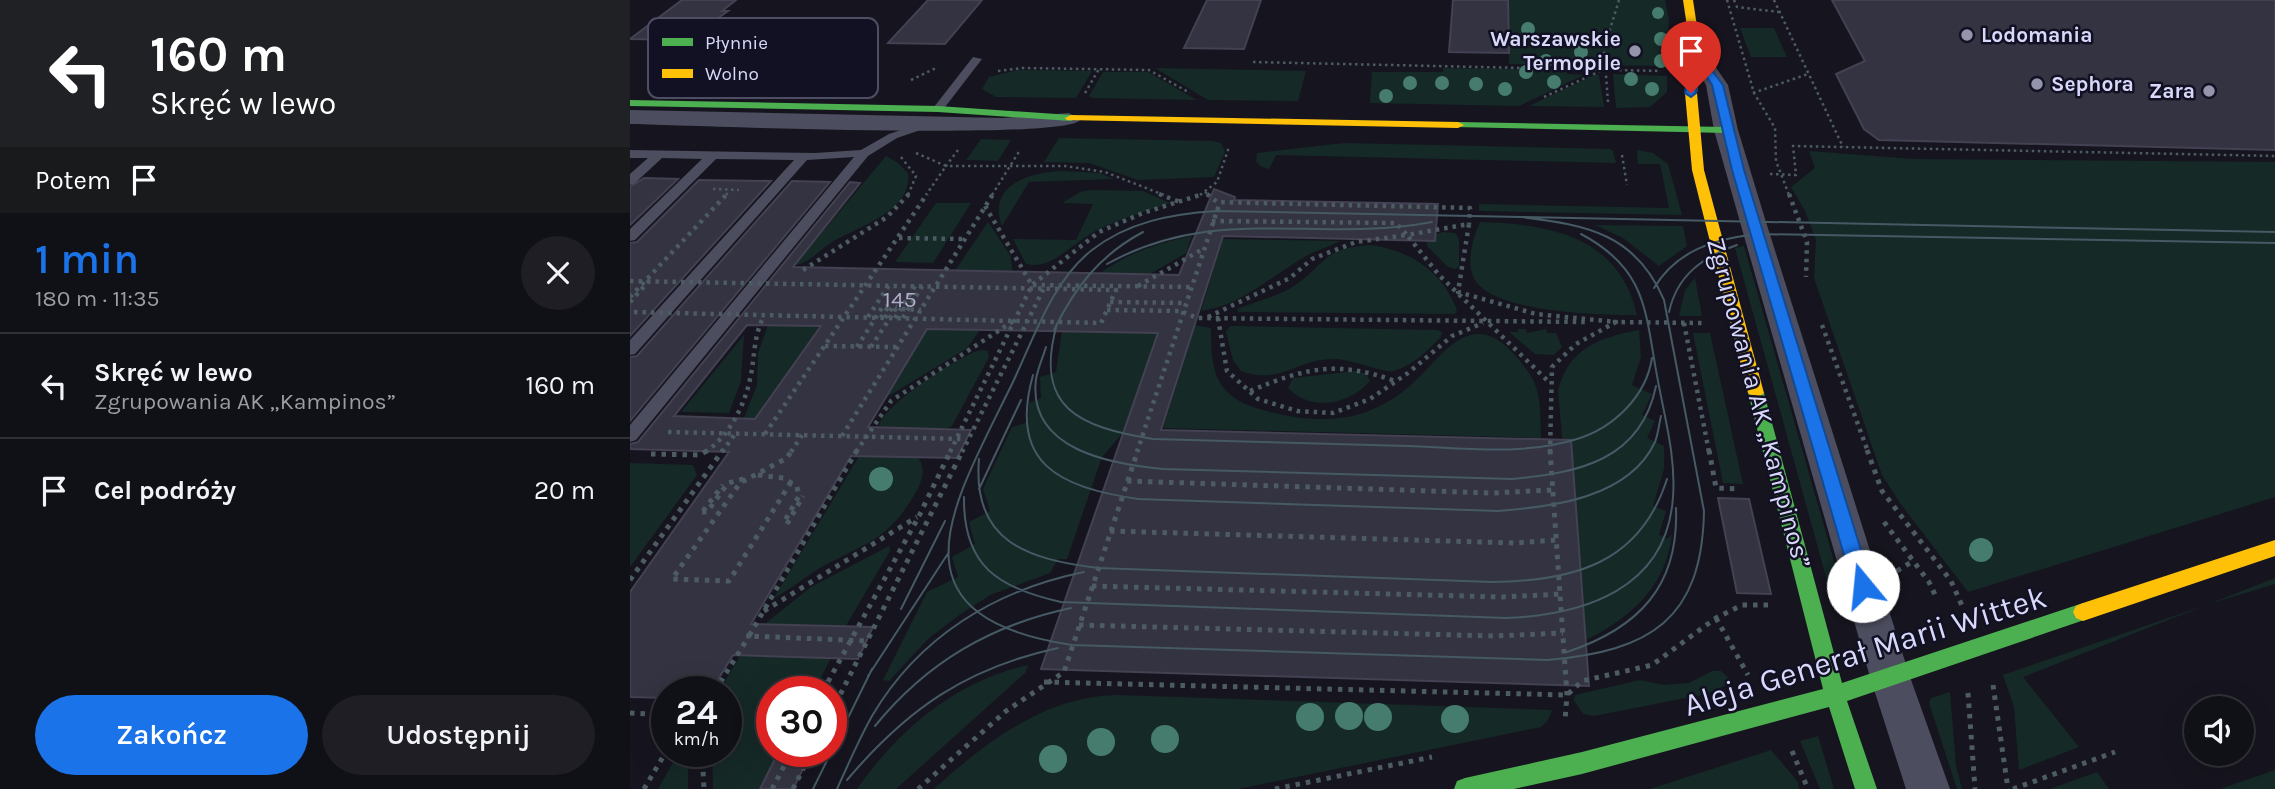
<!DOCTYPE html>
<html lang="pl">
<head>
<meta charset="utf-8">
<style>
	body { margin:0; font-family:Karla,sans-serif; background:#1e1e24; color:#f1f3f6; height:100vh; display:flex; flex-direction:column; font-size:26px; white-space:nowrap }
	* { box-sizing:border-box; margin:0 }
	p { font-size:23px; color:#9c9da1 }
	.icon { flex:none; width:38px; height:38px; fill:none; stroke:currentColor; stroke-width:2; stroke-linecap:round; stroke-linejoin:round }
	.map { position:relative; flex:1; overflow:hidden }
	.sheet { display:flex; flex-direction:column; background:#101017; width:630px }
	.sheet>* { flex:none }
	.guide { background:#202124; color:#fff; overflow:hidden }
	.tools { position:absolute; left:1554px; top:696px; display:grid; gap:14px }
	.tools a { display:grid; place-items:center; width:70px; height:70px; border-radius:50%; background:#101017; box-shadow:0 7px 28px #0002,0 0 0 2px #303036; font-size:35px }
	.speed { position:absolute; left:21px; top:676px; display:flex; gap:14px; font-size:35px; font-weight:700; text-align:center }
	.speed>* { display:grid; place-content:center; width:91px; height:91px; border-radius:50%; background:#101017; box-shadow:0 7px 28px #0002,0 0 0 2px #303036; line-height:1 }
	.speed small { font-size:18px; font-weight:400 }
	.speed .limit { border:10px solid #d22; background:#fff; color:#111 }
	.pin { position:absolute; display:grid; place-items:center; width:60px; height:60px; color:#fff; margin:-72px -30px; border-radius:50% 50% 50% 0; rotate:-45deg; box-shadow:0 0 7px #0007 }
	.pin .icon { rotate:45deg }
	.me { position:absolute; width:77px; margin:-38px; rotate:343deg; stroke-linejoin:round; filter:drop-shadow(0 0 5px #0008) }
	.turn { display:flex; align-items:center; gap:24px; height:147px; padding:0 35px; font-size:32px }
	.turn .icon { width:91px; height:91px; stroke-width:2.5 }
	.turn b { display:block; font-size:49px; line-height:60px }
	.then { display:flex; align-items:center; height:66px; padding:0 35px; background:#0003; gap:14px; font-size:26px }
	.round { display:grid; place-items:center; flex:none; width:74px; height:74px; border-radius:37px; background:#1e1e24 }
	.summary { display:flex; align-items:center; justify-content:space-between; height:119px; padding:0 35px }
	h1 { font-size:42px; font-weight:600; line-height:52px; color:#1a73e8 }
	.primary-button { display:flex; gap:14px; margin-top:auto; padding:14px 35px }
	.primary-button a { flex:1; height:80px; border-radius:42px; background:#1a73e8; color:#fff; font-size:28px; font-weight:600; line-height:80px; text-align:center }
	.primary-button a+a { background:#1e1e24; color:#f1f3f6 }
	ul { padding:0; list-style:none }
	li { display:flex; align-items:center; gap:21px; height:105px; padding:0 35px; border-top:2px solid #303036 }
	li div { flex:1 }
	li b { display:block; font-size:26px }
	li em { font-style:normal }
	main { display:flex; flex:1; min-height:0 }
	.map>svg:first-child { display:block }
</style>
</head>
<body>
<main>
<section class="sheet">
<div class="guide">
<div class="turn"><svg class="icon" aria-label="left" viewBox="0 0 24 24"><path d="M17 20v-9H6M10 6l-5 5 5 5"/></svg><div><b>160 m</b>Skręć w lewo</div></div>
<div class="then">Potem<svg class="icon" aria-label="arrive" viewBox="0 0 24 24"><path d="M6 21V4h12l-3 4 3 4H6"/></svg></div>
</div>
<div class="summary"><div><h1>1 min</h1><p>180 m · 11:35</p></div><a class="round"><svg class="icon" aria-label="close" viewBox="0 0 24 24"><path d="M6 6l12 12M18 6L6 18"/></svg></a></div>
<ul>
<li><svg class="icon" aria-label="left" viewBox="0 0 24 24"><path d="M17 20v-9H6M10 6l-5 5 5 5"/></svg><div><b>Skręć w lewo</b><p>Zgrupowania AK „Kampinos”</p></div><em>160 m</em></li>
<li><svg class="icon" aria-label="arrive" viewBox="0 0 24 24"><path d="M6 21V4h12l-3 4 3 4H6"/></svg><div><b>Cel podróży</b></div><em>20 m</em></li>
</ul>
<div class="primary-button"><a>Zakończ</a><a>Udostępnij</a></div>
</section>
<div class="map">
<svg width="1645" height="789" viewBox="0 0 1645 789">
	<rect width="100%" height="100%" fill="#16151f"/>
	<path fill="#152927" d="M878,0H1035L1039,20L1037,66L879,64Z
		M1110,28H1144L1157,57H1121Z
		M525,68L676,71L668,101L578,100Z
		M813,68L936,70L937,74L954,75L889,106L740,103L742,72H813Z
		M388,70L462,71L446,98L366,97L352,89L359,77Z
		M473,72H518L567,100L463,98L459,96Z
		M983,74L1037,76V92L1020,107L986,108Z
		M964,75H969L974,107L899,106Z
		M429,138L583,141L591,143L595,152L584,177L508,180L459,163L414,162Z
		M351,139L381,140L368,161L336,160Z
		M714,143L980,149L983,151L986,163L646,155L639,169L630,166L626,161L627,153Z
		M1007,150L1023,153L1038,164L1052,215L849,211V204L1039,208L1030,164H1008Z
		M1179,151L1283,159L1645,162V497L1338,592L1270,503L1252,475L1184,278L1186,240L1175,211L1161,187L1185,168Z
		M256,156L267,162L278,173C283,211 228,227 202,242C191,249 178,264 165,265Z
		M432,171L470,173L484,179L399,182L372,226C356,185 401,172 432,171Z
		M460,190L513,191L540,203C509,214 482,220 454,238C437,249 419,270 396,264L383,239L446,240L463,204L432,203L450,192Z
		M306,203H341L303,263L265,262Z
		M358,222L380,255L383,272L318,281Z
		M850,222C920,224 989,236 1007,315C972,315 865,313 845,280C835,265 843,237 850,222Z
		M965,225L1053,226L1057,246L1029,266L993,238Z
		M813,232L825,233L829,239V267L825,269L818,267L797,246L796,238Z
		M562,236L556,253L508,281H461C490,255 525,244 562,236Z
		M593,239L710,241H711C697,247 684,251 671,259C639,278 610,306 571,311Z
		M741,245C781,251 812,271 827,310L825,314L608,312L607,309C624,302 643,298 659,289C695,268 689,248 741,245Z
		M1114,246L1210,582L1198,584L1105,248Z
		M1065,278L1072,316H1049L1055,290Z
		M138,325L191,326L123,422L122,418H114L127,385L128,353Z
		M565,325L581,328C581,367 583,394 626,408C662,419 706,425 741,410C756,404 771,394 782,384C810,359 839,307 881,351C912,384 910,395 911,438L533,428Z
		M600,326L807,330L812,332L811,337C797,351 783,366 763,371C754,374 717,357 700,359C665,361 648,385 611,371L603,360L596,332Z
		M297,329L350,330L337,348L254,399Z
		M888,329H896L897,333L916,329L917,333H926L932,347L924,355L905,354L879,332H888Z
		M1009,330L1011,357L1002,385L1022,394L1012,415L1025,421L1017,438L1034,446V469L1023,506L1036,511L1029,535L1037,539L1042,534C1036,589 997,621 950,643L928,390C940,347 969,338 1009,330Z
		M432,331L528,333L496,429L472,457L437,559H428L420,573L360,595L328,616L298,639L259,681L253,680L297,592L328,577L322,557L345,544L339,522L360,511L353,489L382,427L398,422L399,403L411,398L410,377L426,372Z
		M1063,333H1080L1113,484L1093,483Z
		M114,335L111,381L99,413L51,412Z
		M351,350L358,351L359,357L322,426L314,430L249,426C252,406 331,354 351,350Z
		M726,371L736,374L740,381C719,405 681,412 658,388L663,378Z
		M284,454C296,464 294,475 288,488C258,544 234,542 185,571C171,580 158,591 144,598L229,456Z
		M0,463L63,465L67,475L0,567Z
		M259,546L260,551L214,629L132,626L181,587Z
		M1645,578V584L1579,604L1393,677L1449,747L1389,770L1384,707L1373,675L1579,604Z
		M114,649L203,654L184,691H142V751H153L133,789H83L82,751H96V691H89Z
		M398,665L396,672L266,789H227C269,729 326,681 398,665Z
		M1082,671H1091L1103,682L1076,694L964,716L953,714L944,700L945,695L1010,680L1034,685L1059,683Z
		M1320,692L1326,766L1332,789H1327L1299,703L1301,698Z
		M488,695L922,710L918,720L911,727L608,789H304C356,742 415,696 488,695Z
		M1188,736L1204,789H1190L1170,741Z
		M1141,750L1168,782L1169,789H1020Z
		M58,753V789H28L45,759Z
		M1645,770V789H1590Z
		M1467,772L1479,789H1420Z"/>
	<path fill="#343341" stroke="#434152" stroke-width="2" fill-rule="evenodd" d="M52,0H106L92,11H98L57,40L0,39Z
		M298,0H352L315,44L258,43Z
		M577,0H631L614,49L554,48Z
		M823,0H878L879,53L819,52Z
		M1202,0H1645V150L1249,140L1234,129L1206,74L1235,61Z
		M14,178L48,179L0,225V187Z
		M69,180L141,181L0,336V243L7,242Z
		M162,181L200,182L0,421V357L7,356Z
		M220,182L230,183L163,267L549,275L584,189L605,197L604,200L808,204L805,241L593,236L531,430L941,440L959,686L411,669L528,333L297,329L238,427L341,430L327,458L221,456L121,624L243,627L228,659L103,655L81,691H37V698L0,697V592L99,452L0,449V444L8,442ZM117,325L191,326L125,419L44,416Z
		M1088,498L1119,499L1141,594L1107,593Z
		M149,751H182L163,789H130Z"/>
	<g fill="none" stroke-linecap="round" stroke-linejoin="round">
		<path stroke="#4d5b63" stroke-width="2.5" stroke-dasharray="2.5 3.5" stroke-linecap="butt" d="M1097,0L1124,93L1145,128L1146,161L1159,195
			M1104,0L1107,7L1149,12
			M1144,0L1213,147
			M623,62L1031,71
			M368,71L392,68L519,70L560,93
			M118,78L139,56
			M281,80L308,67
			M455,93L469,69
			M1123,93L1178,74
			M914,97L975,69
			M978,102L974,49L989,0
			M328,150L316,166H435L475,172L534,195
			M286,153L316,166L296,195
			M992,155L997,185
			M271,157L286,176L278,195
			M1140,174L1166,175L1163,146L1645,156
			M83,189L109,190
			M575,192L579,195
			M96,195L100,191
			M362,195L390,150
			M570,195L587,182L599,147"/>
		<path stroke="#4d5b63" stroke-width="4.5" stroke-dasharray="3.5 5" stroke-linecap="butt" d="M529,194L550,202
			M577,194L587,202L840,208L839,224
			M1159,194L1177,242L1176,277
			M355,206L402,285
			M582,221L766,223L777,235L839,224L828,292L906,314L986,322L946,344L922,367L920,452
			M269,238L333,239
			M173,270L257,217L279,194
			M403,285L561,287
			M508,286L573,249
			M0,297L97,194
			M0,302L19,281
			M480,302L556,303
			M272,309L291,310
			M477,310L553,311
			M553,312L567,318L956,322
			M238,317L259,285
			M578,317L660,278L682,259L726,242L777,235L809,275L920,383
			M251,318L258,307
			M255,318L263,306L267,307
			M265,318L285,286
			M588,318L597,371L628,399L667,411L703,413L740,399L778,373L822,336L853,323
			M983,322L1072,323
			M1054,323L1079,452
			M1192,325L1238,452
			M195,346L266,347
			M227,347L253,306H258
			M241,347L267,307
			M620,391C675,368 707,360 765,381
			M38,432L331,439
			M135,434L297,194
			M212,436L363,194
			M75,452C98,438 115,405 120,379C125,358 123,340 132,320
			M92,452L105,434
			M161,452L172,435
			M226,452L261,401L385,320
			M320,452L402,285L469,232L513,213L573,194
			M332,452L415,286
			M507,452L590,202"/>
		<path stroke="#4d5b63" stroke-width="5" stroke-dasharray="4.5 6" stroke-linecap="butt" d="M227,450L119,636L238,641
			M920,450L937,695L935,720
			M1079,450L1086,488L1110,489
			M1237,450L1252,491L1321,581L1333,608
			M21,454L70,455L78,450
			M128,475L154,478L167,487L169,496L153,524
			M497,481L862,493L923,490
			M161,482L99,581L42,579L110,483L157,458L162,450
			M73,511L93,485
			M72,512H77L98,483L117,478
			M1254,522L1299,582L1307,599
			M157,524L173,496
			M480,531L885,543L926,540
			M1267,571L1283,561
			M0,580L93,450
			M462,586L872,597L931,594
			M134,611L287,517
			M1086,618L1118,675
			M449,625L864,636L933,633
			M414,682L937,695L952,681L1022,665L1086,618L1112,605H1139
			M1363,685L1378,789
			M85,691L119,636H113
			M193,691L289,516L321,450
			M1338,693L1345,789
			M0,713L37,715
			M201,713L333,450
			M72,751L74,789
			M1162,751L1178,789
			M14,789L37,750
			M142,789L162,751
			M163,789L182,751
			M288,789L376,711L434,672L508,450
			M645,789L802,757
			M1383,789L1485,752"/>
		<path fill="#4c4d5e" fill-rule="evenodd" d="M343,57L352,59L312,111H304V107Z
			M298,121L304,124L302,126L267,138L238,156L6,440L0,442V425L224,157L177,160L5,354L0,355V340L164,160L86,159L5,240L0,241V229L72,159L32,158L4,184L0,185V174L18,158H0V150L185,153L231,150L259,134Z"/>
		<path fill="#4c4d5e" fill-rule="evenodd" d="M1066,47L1073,49L1098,85L1108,130L1136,222L1280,677L1320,789H1276L1240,677L1110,222L1084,130L1076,85L1056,53Z
			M0,110L373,118L439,113L450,120C436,141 52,125 0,124Z"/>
		<path fill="#4caf50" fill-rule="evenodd" d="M0,100L308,106L441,115L447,118L441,121L308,112L0,106Z
			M828,122L1096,127L1102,130L1096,133L824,127V123Z
			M1126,387L1134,393L1212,683L1453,603L1460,606L1463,612L1460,618L1217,701L1247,789H1225L1199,707L952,774L884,789H824L827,781L835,778L952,752L1193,689L1118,393Z"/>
		<path fill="#ffc107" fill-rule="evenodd" d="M1053,0H1063L1071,53L1067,93L1074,170L1134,393L1126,399L1118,393L1062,170L1055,93L1061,53Z
			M441,115L828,122L834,125L828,128L437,120L435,118Z
			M1645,540V556L1453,621L1446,618L1443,612L1446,606L1453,603Z"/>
		<path stroke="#455a64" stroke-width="2" d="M586,211L891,217C957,225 1006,234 1034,300L1074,511C1072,620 1020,651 918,660L442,645C252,616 323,505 381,386C403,341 421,282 462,250C498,222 541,214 586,211Z
			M891,217L1645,232
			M477,264C587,203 686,244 802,222
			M1024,288C1047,250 1085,239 1127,234L1645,243
			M1039,312C1047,275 1073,257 1107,245
			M427,324C403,408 449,427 523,439C608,441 693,444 778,446C833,448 893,456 947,439C983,428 1016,397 1022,358
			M424,330C445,287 470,255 513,232
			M416,347C413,357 408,368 406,379C397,450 481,464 533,469L882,479C949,473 1011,460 1026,386
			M403,375C378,464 429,487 508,499L868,511C922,507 999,498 1025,442C1028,435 1029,424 1031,416
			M349,459C342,542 397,559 468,568L862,582C943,581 1010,564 1037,479
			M349,489L391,400
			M334,497C333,566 368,588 431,602L876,618C954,615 1037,589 1043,497C1046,458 1035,419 1028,381C1015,314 1019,270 951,234
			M271,609L315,521
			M937,652C1009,628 1049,586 1046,508
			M238,676L319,552
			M245,726C297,662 361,625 441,608
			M217,780C277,709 336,668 428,648
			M183,789L242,669
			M207,789C218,765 229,739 242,716C289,636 366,590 454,572"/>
		<path stroke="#4d5b63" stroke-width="4.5" stroke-dasharray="3.5 5" stroke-linecap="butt" d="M0,281L486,290L471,323L0,312
			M273,318L292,286"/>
	</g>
	<g fill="#467c6d">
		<circle cx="1028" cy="13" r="6"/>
		<circle cx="898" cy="29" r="7"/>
		<circle cx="1031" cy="39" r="7"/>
		<circle cx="951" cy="52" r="7"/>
		<circle cx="916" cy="61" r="7"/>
		<circle cx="1031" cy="61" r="7"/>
		<circle cx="896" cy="72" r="7"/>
		<circle cx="1001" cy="79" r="7"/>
		<circle cx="924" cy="82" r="7"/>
		<circle cx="780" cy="83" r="7"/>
		<circle cx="812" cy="83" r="7"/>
		<circle cx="846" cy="84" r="7"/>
		<circle cx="875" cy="89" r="7"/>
		<circle cx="1022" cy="89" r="7"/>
		<circle cx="756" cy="96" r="7"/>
		<circle cx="251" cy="479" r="12"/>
		<circle cx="1351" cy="550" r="12"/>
		<circle cx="719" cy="716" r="14"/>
		<circle cx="680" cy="717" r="14"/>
		<circle cx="748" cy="717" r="14"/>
		<circle cx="825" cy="719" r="14"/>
		<circle cx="535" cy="739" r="14"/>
		<circle cx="471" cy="742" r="14"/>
		<circle cx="423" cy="759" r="14"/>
	</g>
	<path fill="#1a73e8" stroke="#114b97" stroke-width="2" d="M1066,50L1093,85L1114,170L1242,586L1239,592L1233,595L1226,592L1223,586L1102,170L1082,85L1070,66L1066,93L1061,97L1055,93L1061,53Z"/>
	<g fill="#9494ad" stroke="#121123" stroke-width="2.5">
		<circle cx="1337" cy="35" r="7"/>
		<circle cx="1005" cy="51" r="7"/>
		<circle cx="1407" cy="84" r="7"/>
		<circle cx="1579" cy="91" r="7"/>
	</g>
	<g text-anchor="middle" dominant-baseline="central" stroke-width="5" stroke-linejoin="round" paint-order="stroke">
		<g font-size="21" font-weight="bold" fill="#d8d8fa" stroke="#121123" text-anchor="start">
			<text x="1351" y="35">Lodomania</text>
			<text x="991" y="39" text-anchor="end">Warszawskie<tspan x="991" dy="24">Termopile</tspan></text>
			<text x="1421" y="84">Sephora</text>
			<text x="1565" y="91" text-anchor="end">Zara</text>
		</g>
		<g font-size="23" fill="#afafcc">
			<text x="270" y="299">145</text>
		</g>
		<g font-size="26" fill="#d8d8fa" stroke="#121123">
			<text transform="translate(1129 403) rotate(75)">Zgrupowania AK „Kampinos”</text>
		</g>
		<g font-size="32" fill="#d8d8fa" stroke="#121123">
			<text transform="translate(1235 651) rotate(-17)">Aleja Generał Marii Wittek</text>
		</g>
	</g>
	<rect x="18" y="18" width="230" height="80" rx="10" fill="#121123" stroke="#4d4d64" stroke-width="2"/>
	<rect x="32" y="38" width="31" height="8" fill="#4caf50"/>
	<rect x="32" y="69" width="31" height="9" fill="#ffc107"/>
	<g font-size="19" fill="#d8d8fa">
		<text x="75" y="49">Płynnie</text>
		<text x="75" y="80">Wolno</text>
	</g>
</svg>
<div class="tools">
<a><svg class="icon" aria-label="sound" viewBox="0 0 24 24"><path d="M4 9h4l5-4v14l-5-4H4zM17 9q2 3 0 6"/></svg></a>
</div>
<div class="speed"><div>24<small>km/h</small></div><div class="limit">30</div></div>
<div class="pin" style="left:1061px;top:93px;background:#d93025"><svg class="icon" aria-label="arrive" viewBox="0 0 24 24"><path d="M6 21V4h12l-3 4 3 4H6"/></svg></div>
<svg class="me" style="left:1233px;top:586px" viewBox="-20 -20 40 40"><circle r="19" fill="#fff"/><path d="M0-13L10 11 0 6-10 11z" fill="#1a73e8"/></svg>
</div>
</main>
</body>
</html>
